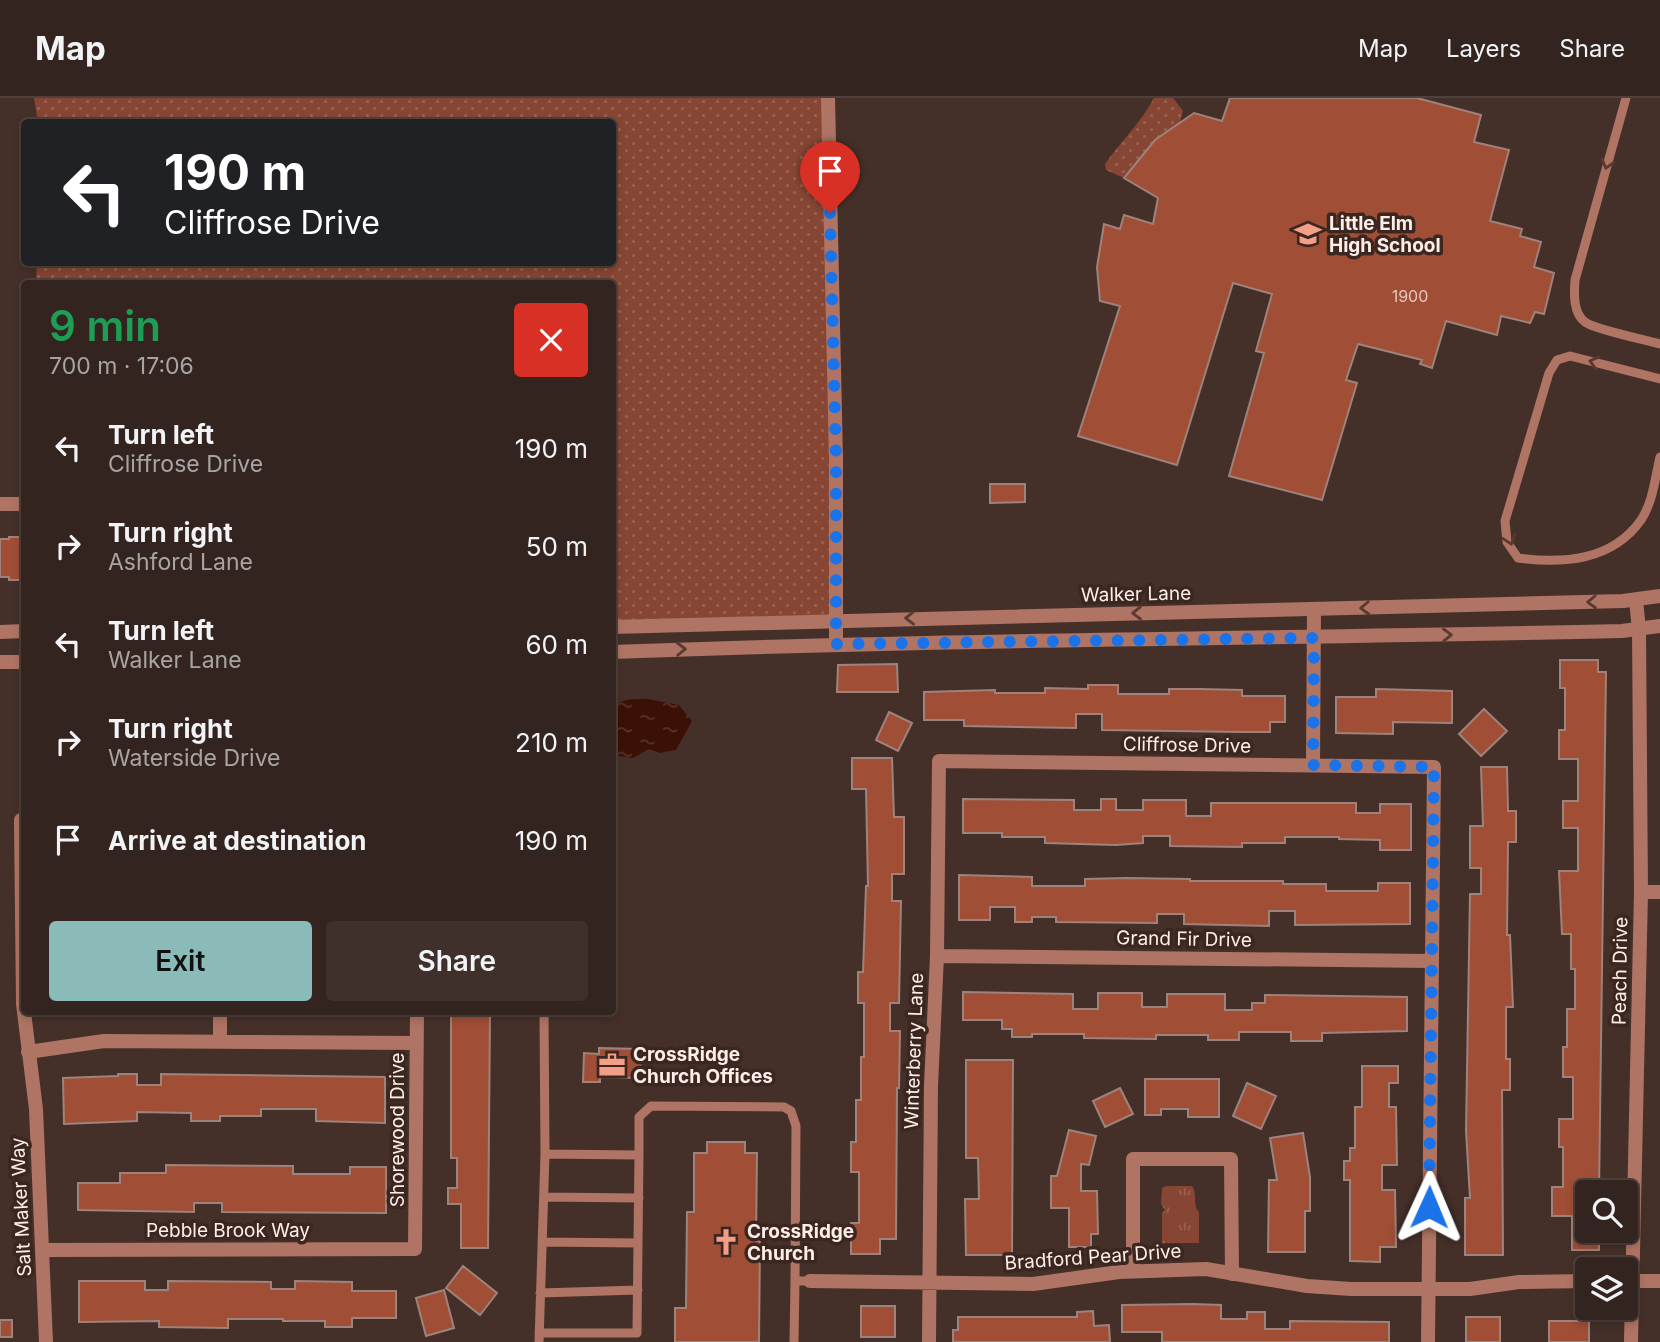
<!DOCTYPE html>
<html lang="en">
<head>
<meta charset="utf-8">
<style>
	body { margin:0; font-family:Inter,sans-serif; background:#3f302c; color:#f1f3f6; height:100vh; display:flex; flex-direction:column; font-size:26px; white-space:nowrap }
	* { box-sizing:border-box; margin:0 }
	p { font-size:23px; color:#a9a4a4 }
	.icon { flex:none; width:38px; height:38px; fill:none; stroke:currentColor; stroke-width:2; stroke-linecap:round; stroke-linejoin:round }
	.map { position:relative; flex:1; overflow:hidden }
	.side { position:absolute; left:21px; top:182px; width:595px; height:735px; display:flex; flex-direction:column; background:#34241f; border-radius:7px; box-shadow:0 4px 10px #0003,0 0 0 2px #4e413d }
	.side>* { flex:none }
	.guide { position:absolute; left:21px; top:21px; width:595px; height:147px; border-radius:7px; box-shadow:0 4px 10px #0003,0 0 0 2px #4e413d; background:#202124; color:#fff; overflow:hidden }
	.controls { position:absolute; left:1575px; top:1082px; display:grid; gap:14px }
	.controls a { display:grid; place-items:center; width:63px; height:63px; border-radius:7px; background:#34241f; box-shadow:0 4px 10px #0003,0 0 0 2px #4e413d; font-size:35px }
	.pin { position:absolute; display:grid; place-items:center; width:60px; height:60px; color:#fff; margin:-72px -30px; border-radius:50% 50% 50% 0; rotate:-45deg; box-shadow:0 0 7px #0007 }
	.pin .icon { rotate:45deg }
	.me { position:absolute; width:77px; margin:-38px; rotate:1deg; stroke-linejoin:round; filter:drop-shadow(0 0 5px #0008) }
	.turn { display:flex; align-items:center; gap:24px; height:147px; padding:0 28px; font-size:32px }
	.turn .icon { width:91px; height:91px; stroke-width:2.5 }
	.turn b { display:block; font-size:49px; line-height:60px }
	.round { display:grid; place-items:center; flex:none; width:74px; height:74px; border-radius:7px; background:#3f302c }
	.summary { display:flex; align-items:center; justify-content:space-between; height:119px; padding:0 28px }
	h1 { font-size:42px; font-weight:600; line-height:52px; color:#1e9e55 }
	.action { display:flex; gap:14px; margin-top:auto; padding:14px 28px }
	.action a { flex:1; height:80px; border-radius:7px; background:#8bbbb9; color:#111; font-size:28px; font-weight:600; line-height:80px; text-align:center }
	.action a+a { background:#3f302c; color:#f1f3f6 }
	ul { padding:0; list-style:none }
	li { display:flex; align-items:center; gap:21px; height:98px; padding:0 28px }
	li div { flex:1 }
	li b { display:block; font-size:26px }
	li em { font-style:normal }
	header { display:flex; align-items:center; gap:42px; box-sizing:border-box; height:98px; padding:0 35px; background:#34241f; border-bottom:2px solid #4e413d }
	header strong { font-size:33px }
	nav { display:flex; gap:38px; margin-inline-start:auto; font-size:24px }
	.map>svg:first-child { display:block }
</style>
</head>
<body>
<header>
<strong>Map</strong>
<nav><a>Map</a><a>Layers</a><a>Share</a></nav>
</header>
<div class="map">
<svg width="1660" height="1244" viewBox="0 0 1660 1244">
	<defs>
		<pattern id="grass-dots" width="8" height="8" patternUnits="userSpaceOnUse" patternTransform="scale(1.75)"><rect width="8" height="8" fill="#864633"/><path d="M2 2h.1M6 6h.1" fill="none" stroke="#986151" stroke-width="1.8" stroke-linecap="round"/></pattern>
		<pattern id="park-tufts" width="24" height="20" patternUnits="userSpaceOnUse" patternTransform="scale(1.75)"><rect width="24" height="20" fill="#864633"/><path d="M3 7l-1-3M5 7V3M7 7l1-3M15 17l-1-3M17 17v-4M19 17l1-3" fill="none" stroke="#986151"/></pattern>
		<pattern id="water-ripples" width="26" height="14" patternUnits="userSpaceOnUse" patternTransform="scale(1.75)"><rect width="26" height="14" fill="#3b1105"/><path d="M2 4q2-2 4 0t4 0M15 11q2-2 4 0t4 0" fill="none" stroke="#583429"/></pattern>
	</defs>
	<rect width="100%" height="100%" fill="#453029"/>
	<path fill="url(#grass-dots)" d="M34,0H825L836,522L613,526L612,186L36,185L37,164H612V24H38Z
		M1154,0H1173L1183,13L1180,25L1155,42L1124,80L1106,72L1105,66C1120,45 1142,23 1154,0Z"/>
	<path fill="url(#park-tufts)" d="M1166,1088H1192C1198,1096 1192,1107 1199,1114V1145H1162V1115L1165,1112L1161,1106L1162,1090Z"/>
	<path fill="url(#water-ripples)" d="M648,601L679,607L692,623L676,652L660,655L649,651L633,660L613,657C612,643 607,615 619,605C626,600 640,601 648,601Z"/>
	<path fill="#a04e36" stroke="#9d837b" stroke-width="2" d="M1230,0H1417L1481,17L1474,44L1509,52L1490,123L1522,131L1520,138L1541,144L1534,169L1554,175L1544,216L1535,214L1530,225L1501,218L1497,237L1446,223L1432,270L1420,266L1422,262L1358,246L1346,282L1357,285L1322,402L1229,378L1264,255L1256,253L1272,196L1233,185L1177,367L1078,338L1120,208L1100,203L1097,169L1104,126L1120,131L1124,117L1153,126L1158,100L1124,80L1155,42L1194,15L1222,23Z
		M990,386H1025V404L990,405Z
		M9,439H24V482H9V479H0V441H9Z
		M1560,562H1598V574H1606L1599,1094H1587V1132H1599V1152H1572V1118H1552V1089H1563V1049H1559V1021H1573V979H1563V949H1567V911H1575V871H1571V836H1562L1559,773H1578V730H1563V703H1578V661H1559V632H1565V590H1560Z
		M897,566L898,594H837L838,567Z
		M1088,587H1118V596H1169V591H1200L1242,592V598H1285V624H1270V634H1242L1102,632V616H1076V630L964,628V622H924V594L995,592V595H1045V590L1088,591Z
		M1376,591L1452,593V625L1393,624V636L1336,635V599H1376Z
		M1484,611L1507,633L1481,658L1459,636Z
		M889,614L912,625L898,653L876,642Z
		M852,660H892L894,719H904V776H892V803H901L899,905H890V933H900L899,990H897L896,1141H880V1156H851V1125H859V1074H851V1044H856V1002H861V959H864V905H858V874H863L866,788H868L866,691H852Z
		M1481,669H1507L1508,713H1516V744H1508L1507,837H1510L1513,909H1506V961H1510V992H1502L1503,1157H1465V1100H1470L1466,1033L1470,796H1481V770H1470V728H1483Z
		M963,701L1074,702V712H1101V701H1116V712H1143V702H1186V718H1211V705H1356V715H1380V706H1411V752H1380V742L1339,741V739H1285V745H1242V749L1170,748V738H1143V745L1116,747L1045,745V739H1002V735H963Z
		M959,777L1032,779V788H1085V781L1127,780L1190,781V783H1283V786H1326V793H1378V785H1410V826L1295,827V813H1269V828L1184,826V816H1157V825L1056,824V819H1032V824H1015V809H990V822H959Z
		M963,894L1073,896V911H1098V895H1142V909H1167V896H1225V912H1252V905H1265V897L1407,899V933L1322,935V943H1291V934H1239V942H1208V937H1156V941L1084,940V936H1032V939H1012V931H1002V922H963Z
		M451,914H490L488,1150H461V1106H448V1090H457V1060H451Z
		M599,950L641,951L640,980L600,979V984H583L584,955L599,956Z
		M966,962H1013L1012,1157H966L965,1101H979L978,1060H966Z
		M1362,968H1398V985H1389V1009H1396L1397,1067H1382V1092H1395L1396,1149H1380V1164L1350,1163V1082H1344V1063H1350V1050H1355V1009H1362Z
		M118,976H137V987H161V976L385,979V1025L316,1023V1011H261V1018H220V1023H191V1015L137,1014V1023L64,1026L63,980L118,978Z
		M1145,981H1219V1019H1188V1011H1161V1017H1145Z
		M1247,985L1276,998L1261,1031L1233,1018Z
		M1120,990L1133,1016L1105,1029L1093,1003Z
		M1069,1032L1096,1038L1089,1067L1081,1066V1093H1097L1098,1136H1091V1149H1069V1110H1051V1078H1057Z
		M1303,1035L1310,1079V1113H1305V1154H1268L1269,1082H1277L1270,1040Z
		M707,1044H745V1055H757L756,1143H760L759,1244H675V1210H686L687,1114H694V1055H707Z
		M166,1067L293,1068V1076H350V1069H386V1115L222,1114V1105H194V1114L78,1112V1085H120V1075H166Z
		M463,1168L497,1195L480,1217L446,1190Z
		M79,1183H145V1192H168V1183L271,1184V1191H295V1183L352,1184V1193H396V1220H352V1229H325V1223H283V1221H228V1230L159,1229V1223L79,1224Z
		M444,1192L454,1230L426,1238L416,1200Z
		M1193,1206L1221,1207V1221H1247V1214H1265V1231H1290V1223L1389,1224V1244H1162V1234H1122V1207Z
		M861,1208H895V1239H861Z
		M1093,1213L1094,1228L1109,1227L1110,1244H953V1232H958V1219H1077V1214Z
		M1466,1219H1500V1244H1466Z
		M0,1222H12V1239H0Z
		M1549,1223H1589V1244H1549Z"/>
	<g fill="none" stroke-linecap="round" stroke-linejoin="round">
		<path stroke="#af7463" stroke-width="9" d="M1626,0L1575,182C1574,196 1573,215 1585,224C1593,231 1646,242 1660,246
			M1660,281L1570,258L1557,262L1549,275L1505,423L1507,444L1518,460C1563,466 1612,463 1641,422C1653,404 1655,380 1660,359
			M544,914L545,1056L639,1057V1019L651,1008L784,1009L791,1013L796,1028L795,1183H810
			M544,1099L639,1100
			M542,1144L638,1145
			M540,1195L638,1192
			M539,1235H637L639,1057
			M539,1244L545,1056
			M794,1244L795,1183"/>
		<path stroke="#af7463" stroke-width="14" d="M0,406H24
			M1313,667L1314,511
			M21,722L23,906L36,1011L46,1244
			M1641,794H1660
			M937,858L1432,863
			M220,943V914
			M28,954L104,943L416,945
			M42,1152L415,1151L417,914
			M1133,1173V1061H1231L1232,1176
			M810,1183L1033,1186L1119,1174L1206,1171L1307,1188L1351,1191H1470L1519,1184L1587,1183
			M1626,1183H1660
			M929,1244L931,988L937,858L939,663L1434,669L1428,1244
			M1631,1244L1641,794L1639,532L1636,502"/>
		<path stroke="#af7463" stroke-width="14" d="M828,0L836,361V546
			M612,529L1623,503L1660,498
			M0,534L24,533
			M612,554C949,541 1286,541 1622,533L1660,528
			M0,564H24"/>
	</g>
	<defs><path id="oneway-chevron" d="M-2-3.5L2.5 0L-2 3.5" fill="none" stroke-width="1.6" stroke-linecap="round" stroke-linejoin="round" transform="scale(1.75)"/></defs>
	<g stroke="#583a31">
		<use href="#oneway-chevron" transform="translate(1607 66) rotate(106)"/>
		<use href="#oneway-chevron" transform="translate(1594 264) rotate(-166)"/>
		<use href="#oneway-chevron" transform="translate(1510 442) rotate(72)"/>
		<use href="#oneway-chevron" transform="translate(1592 504) rotate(178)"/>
		<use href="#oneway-chevron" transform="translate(1365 510) rotate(178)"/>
		<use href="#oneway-chevron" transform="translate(1137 515) rotate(179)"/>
		<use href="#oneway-chevron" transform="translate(910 520) rotate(179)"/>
		<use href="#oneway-chevron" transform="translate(1447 537) rotate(-1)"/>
		<use href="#oneway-chevron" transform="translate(681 551) rotate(-2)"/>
	</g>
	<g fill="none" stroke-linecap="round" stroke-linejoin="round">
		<path stroke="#1a73e8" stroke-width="12" stroke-dasharray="0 21.6" d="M830,115L836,361V546L1314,540L1313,667L1434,669L1429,1109"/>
	</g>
	<defs>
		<symbol id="school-bare" viewBox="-9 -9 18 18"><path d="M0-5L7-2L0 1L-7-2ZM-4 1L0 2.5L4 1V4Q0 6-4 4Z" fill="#f39f85" stroke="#3b2620" stroke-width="2.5" paint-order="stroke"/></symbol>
		<symbol id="office-bare" viewBox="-9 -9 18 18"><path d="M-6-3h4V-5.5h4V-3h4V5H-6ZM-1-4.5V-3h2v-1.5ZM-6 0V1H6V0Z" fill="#f39f85" stroke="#3b2620" stroke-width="2.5" paint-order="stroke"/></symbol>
		<symbol id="church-bare" viewBox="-9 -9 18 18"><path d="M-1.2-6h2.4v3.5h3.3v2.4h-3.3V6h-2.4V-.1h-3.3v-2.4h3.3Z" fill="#f39f85" stroke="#3b2620" stroke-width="2.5" paint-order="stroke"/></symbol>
	</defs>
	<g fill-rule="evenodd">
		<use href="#school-bare" x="1289" y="117" width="38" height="38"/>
		<use href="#office-bare" x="593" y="948" width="38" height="38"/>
		<use href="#church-bare" x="707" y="1125" width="38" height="38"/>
	</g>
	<g text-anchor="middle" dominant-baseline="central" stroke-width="7" stroke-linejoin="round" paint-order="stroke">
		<g font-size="16" fill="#e6c6bc">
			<text x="1410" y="198">1900</text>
		</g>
		<g font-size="19" font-weight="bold" fill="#fdeee9" stroke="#3b2620" text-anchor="start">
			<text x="1329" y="125">Little Elm<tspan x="1329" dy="22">High School</tspan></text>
			<text x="633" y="956">CrossRidge<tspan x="633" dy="22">Church Offices</tspan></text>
			<text x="747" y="1133">CrossRidge<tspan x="747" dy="22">Church</tspan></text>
		</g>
		<g font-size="19" fill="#fdeee9" stroke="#3b2620">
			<text transform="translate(1136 496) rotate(-1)">Walker Lane</text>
			<text transform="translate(1187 647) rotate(1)">Cliffrose Drive</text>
			<text transform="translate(1184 841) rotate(1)">Grand Fir Drive</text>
			<text transform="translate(1620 873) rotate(-89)">Peach Drive</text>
			<text transform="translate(914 953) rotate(-88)">Winterberry Lane</text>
			<text transform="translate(397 1032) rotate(-90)">Shorewood Drive</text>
			<text transform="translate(21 1109) rotate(-93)">Salt Maker Way</text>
			<text x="228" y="1132">Pebble Brook Way</text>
			<text transform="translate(1093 1159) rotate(-4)">Bradford Pear Drive</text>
		</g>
	</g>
</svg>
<div class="controls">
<a><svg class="icon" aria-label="search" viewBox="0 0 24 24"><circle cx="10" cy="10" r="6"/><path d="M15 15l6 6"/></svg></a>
<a><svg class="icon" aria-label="layers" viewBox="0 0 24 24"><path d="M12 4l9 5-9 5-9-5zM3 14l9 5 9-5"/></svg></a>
</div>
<div class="pin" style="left:830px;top:115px;background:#d93025"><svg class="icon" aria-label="arrive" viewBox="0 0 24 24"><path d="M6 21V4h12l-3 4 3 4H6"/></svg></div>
<svg class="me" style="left:1429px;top:1109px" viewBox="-20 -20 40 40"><path d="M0-17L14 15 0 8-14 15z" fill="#1a73e8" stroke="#fff" stroke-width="4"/></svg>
<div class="guide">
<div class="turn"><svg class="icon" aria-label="left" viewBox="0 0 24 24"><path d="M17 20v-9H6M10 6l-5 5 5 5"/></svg><div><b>190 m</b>Cliffrose Drive</div></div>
</div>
<section class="side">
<div class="summary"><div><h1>9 min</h1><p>700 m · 17:06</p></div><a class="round" style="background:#d93025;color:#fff"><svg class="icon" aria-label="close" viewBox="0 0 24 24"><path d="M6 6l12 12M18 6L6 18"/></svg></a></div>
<ul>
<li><svg class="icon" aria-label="left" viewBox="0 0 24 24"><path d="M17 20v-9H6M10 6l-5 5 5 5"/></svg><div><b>Turn left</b><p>Cliffrose Drive</p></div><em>190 m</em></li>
<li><svg class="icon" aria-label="right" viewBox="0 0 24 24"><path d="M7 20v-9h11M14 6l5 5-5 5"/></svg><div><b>Turn right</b><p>Ashford Lane</p></div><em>50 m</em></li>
<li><svg class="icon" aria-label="left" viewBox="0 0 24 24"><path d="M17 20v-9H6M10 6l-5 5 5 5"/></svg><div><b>Turn left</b><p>Walker Lane</p></div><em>60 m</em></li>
<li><svg class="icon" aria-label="right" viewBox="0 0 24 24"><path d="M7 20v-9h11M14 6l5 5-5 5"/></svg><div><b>Turn right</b><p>Waterside Drive</p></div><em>210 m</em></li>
<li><svg class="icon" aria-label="arrive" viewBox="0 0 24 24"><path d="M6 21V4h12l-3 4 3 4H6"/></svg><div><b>Arrive at destination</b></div><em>190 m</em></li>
</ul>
<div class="action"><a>Exit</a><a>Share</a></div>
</section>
</div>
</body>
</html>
